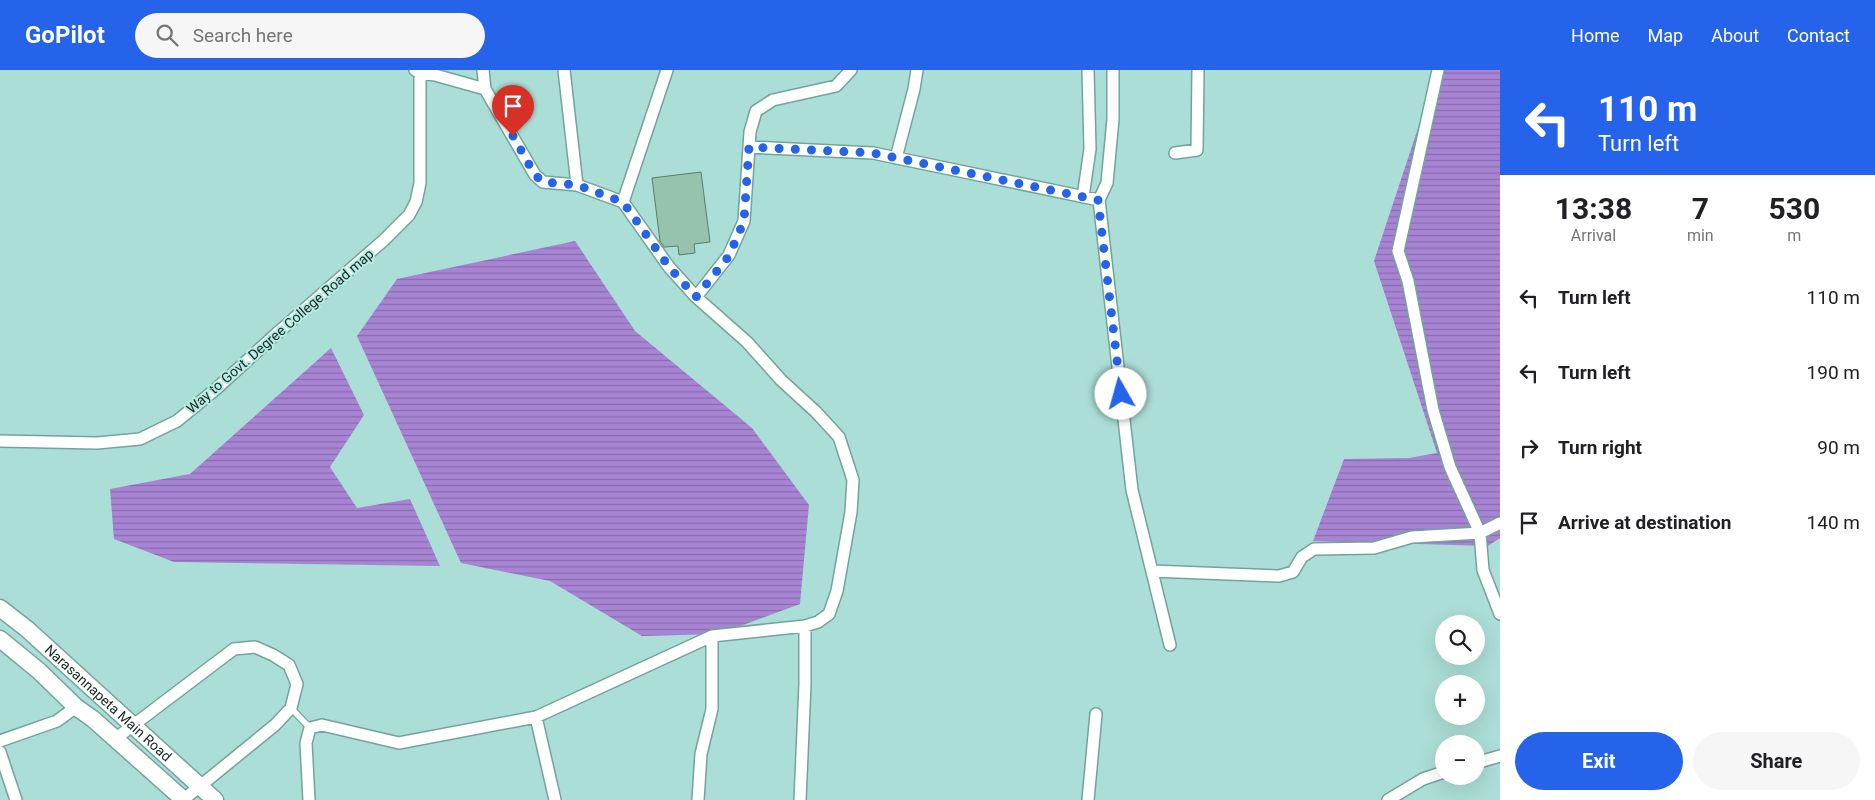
<!DOCTYPE html>
<html lang="en">
<head>
<meta charset="utf-8">
<style>
	body { margin:0; font-family:Roboto,sans-serif; background:#f6f6f6; color:#202124; height:100vh; display:flex; flex-direction:column; font-size:19px; white-space:nowrap }
	* { box-sizing:border-box; margin:0 }
	p { font-size:16px; color:#757577 }
	.icon { flex:none; width:28px; height:28px; fill:none; stroke:currentColor; stroke-width:2; stroke-linecap:round; stroke-linejoin:round }
	.map { position:relative; flex:1; overflow:hidden }
	.panel { display:flex; flex-direction:column; background:#fff; width:375px }
	.panel>* { flex:none }
	.top-card { background:#2563eb; color:#fff; overflow:hidden }
	.controls { position:absolute; left:1435px; top:545px; display:grid; gap:10px }
	.controls a { display:grid; place-items:center; width:50px; height:50px; border-radius:50%; background:#fff; box-shadow:0 5px 20px #0002; font-size:25px }
	.pin { position:absolute; display:grid; place-items:center; width:42px; height:42px; color:#fff; margin:-51px -21px; border-radius:50% 50% 50% 0; rotate:-45deg; box-shadow:0 0 5px #0007 }
	.pin .icon { rotate:45deg }
	.me { position:absolute; width:55px; margin:-28px; rotate:353deg; stroke-linejoin:round; filter:drop-shadow(0 0 4px #0008) }
	.turn { display:flex; align-items:center; gap:18px; height:105px; padding:0 15px; font-size:22px }
	.turn .icon { width:65px; height:65px; stroke-width:2.5 }
	.turn b { display:block; font-size:35px; line-height:42px }
	.eta { display:flex; justify-content:space-evenly; align-items:center; height:85px; text-align:center }
	.eta b { font-size:30px; font-weight:700; line-height:35px }
	.primary-button { display:flex; gap:10px; margin-top:auto; padding:10px 15px }
	.primary-button a { flex:1; height:58px; border-radius:30px; background:#2563eb; color:#fff; font-size:20px; font-weight:700; line-height:58px; text-align:center }
	.primary-button a+a { background:#f6f6f6; color:#202124 }
	ul { padding:0; list-style:none }
	li { display:flex; align-items:center; gap:15px; height:75px; padding:0 15px }
	li div { flex:1 }
	li b { display:block; font-size:19px }
	li em { font-style:normal }
	header { display:flex; align-items:center; gap:30px; box-sizing:border-box; height:70px; padding:0 25px; background:#2563eb; color:#fff }
	header strong { font-size:24px }
	nav { display:flex; gap:28px; margin-inline-start:auto; font-size:18px }
	.search { width:350px; height:45px; background:#f6f6f6; display:flex; align-items:center; gap:12px; box-sizing:border-box; padding:0 18px; border-radius:28px; color:#757577; font-size:19px }
	main { display:flex; flex:1; min-height:0 }
	.map>svg:first-child { display:block }
</style>
</head>
<body>
<header>
<strong>GoPilot</strong>
<div class="search"><svg class="icon" aria-label="search" viewBox="0 0 24 24"><circle cx="10" cy="10" r="6"/><path d="M15 15l6 6"/></svg>Search here</div>
<nav><a>Home</a><a>Map</a><a>About</a><a>Contact</a></nav>
</header>
<main>
<div class="map">
<svg width="1500" height="730" viewBox="0 0 1500 730">
	<defs>
		<pattern id="water-rules" width="6" height="5" patternUnits="userSpaceOnUse" patternTransform="scale(1.25)"><rect width="6" height="5" fill="#a884d4"/><path d="M0 2.5h6" fill="none" stroke="#886cac"/></pattern>
	</defs>
	<rect width="100%" height="100%" fill="#abded6"/>
	<path fill="url(#water-rules)" d="M1434,0H1500V468L1488,476L1313,471L1344,389L1409,388L1437,383L1374,191L1430,22Z
		M575,171L635,261L752,358L809,435L800,534L719,564L642,566L550,511L461,493L357,266L397,209Z
		M331,278L364,345L330,397L357,438L410,429L440,496L174,492L114,469L110,419L190,404Z"/>
	<path fill="#97c2ad" stroke="#567e6c" d="M701,102L710,172L694,174L695,183L679,185L678,176L664,177L660,171L652,108Z"/>
	<g fill="none" stroke-linecap="round" stroke-linejoin="round">
		<defs>
			<path id="lane" d="M291,638L310,658"/>
			<path id="street" d="M415,0L420,3L435,5L485,19
				M483,0L485,19L535,105L543,112L577,115L623,132L669,197L696,227L747,272L781,310L816,342L839,367L853,410L851,442L837,521L829,544L818,552L805,556V614L800,730
				M564,0L577,115
				M749,77L873,83L1099,130L1132,420L1170,575
				M1175,83L1197,80L1198,0
				M896,88L914,19L917,0
				M1083,127L1090,79L1088,0
				M1099,130L1107,113L1113,49V0
				M623,132L667,0
				M696,227L729,185L744,151L750,62L756,41L773,30L836,16L851,0
				M0,371L97,373L140,369L177,351L216,319L275,265L384,170L409,145L416,132L420,113V3
				M1500,453L1480,463L1483,500L1500,544
				M1152,501L1279,506L1293,502L1302,487L1314,479L1374,478L1412,467L1480,463L1450,397L1433,340L1408,211L1398,181L1438,0
				M536,647L712,566L805,556
				M115,669L234,579L255,577L273,585L289,595L297,614L291,638L275,655L183,730
				M0,671L57,651L76,637
				M0,682L16,730
				M1476,693L1500,686
				M309,730L306,673L310,658L322,655L399,673L536,647L555,730
				M698,730L701,684L712,639V566
				M1088,730L1096,644
				M1388,730L1423,709L1444,702"/>
			<g id="secondary">
				<path id="s1" d="M0,538L27,559L215,730"/>
				<path d="M0,569L39,601L76,637L93,649L184,730"/>
			</g>
		</defs>
		<use href="#lane" stroke="#72a49c" stroke-width="8"/>
		<use href="#street" stroke="#72a49c" stroke-width="14"/>
		<use href="#secondary" stroke="#72a49c" stroke-width="19"/>
		<use href="#lane" stroke="#fff" stroke-width="5.5"/>
		<use href="#street" stroke="#fff" stroke-width="11"/>
		<use href="#secondary" stroke="#fff" stroke-width="16"/>
	</g>
	<g fill="none" stroke-linecap="round" stroke-linejoin="round">
		<path stroke="#2563eb" stroke-width="9" stroke-dasharray="0 16.2" d="M513,66L535,105L543,112L577,115L623,132L669,197L696,227L729,186L744,151L749,77L873,83L1098,130L1121,324"/>
	</g>
	<g text-anchor="middle" dominant-baseline="central" stroke-width="4" stroke-linejoin="round" paint-order="stroke">
		<g font-size="14" fill="#142825" stroke="#b8ece3">
			<text transform="translate(280 261) rotate(-41)">Way to Govt. Degree College Road map</text>
			<text stroke="none"><textPath href="#s1" startOffset="144">Narasannapeta Main Road</textPath></text>
		</g>
	</g>
</svg>
<div class="controls">
<a><svg class="icon" aria-label="search" viewBox="0 0 24 24"><circle cx="10" cy="10" r="6"/><path d="M15 15l6 6"/></svg></a>
<a>+</a>
<a>−</a>
</div>
<div class="pin" style="left:513px;top:66px;background:#d93025"><svg class="icon" aria-label="arrive" viewBox="0 0 24 24"><path d="M6 21V4h12l-3 4 3 4H6"/></svg></div>
<svg class="me" style="left:1121px;top:324px" viewBox="-20 -20 40 40"><circle r="19" fill="#fff"/><path d="M0-13L10 11 0 6-10 11z" fill="#2563eb"/></svg>
</div>
<section class="panel">
<div class="top-card">
<div class="turn"><svg class="icon" aria-label="left" viewBox="0 0 24 24"><path d="M17 20v-9H6M10 6l-5 5 5 5"/></svg><div><b>110 m</b>Turn left</div></div>
</div>
<div class="eta">
<div><b>13:38</b><p>Arrival</p></div>
<div><b>7</b><p>min</p></div>
<div><b>530</b><p>m</p></div>
</div>
<ul>
<li><svg class="icon" aria-label="left" viewBox="0 0 24 24"><path d="M17 20v-9H6M10 6l-5 5 5 5"/></svg><div><b>Turn left</b></div><em>110 m</em></li>
<li><svg class="icon" aria-label="left" viewBox="0 0 24 24"><path d="M17 20v-9H6M10 6l-5 5 5 5"/></svg><div><b>Turn left</b></div><em>190 m</em></li>
<li><svg class="icon" aria-label="right" viewBox="0 0 24 24"><path d="M7 20v-9h11M14 6l5 5-5 5"/></svg><div><b>Turn right</b></div><em>90 m</em></li>
<li><svg class="icon" aria-label="arrive" viewBox="0 0 24 24"><path d="M6 21V4h12l-3 4 3 4H6"/></svg><div><b>Arrive at destination</b></div><em>140 m</em></li>
</ul>
<div class="primary-button"><a>Exit</a><a>Share</a></div>
</section>
</main>
</body>
</html>
